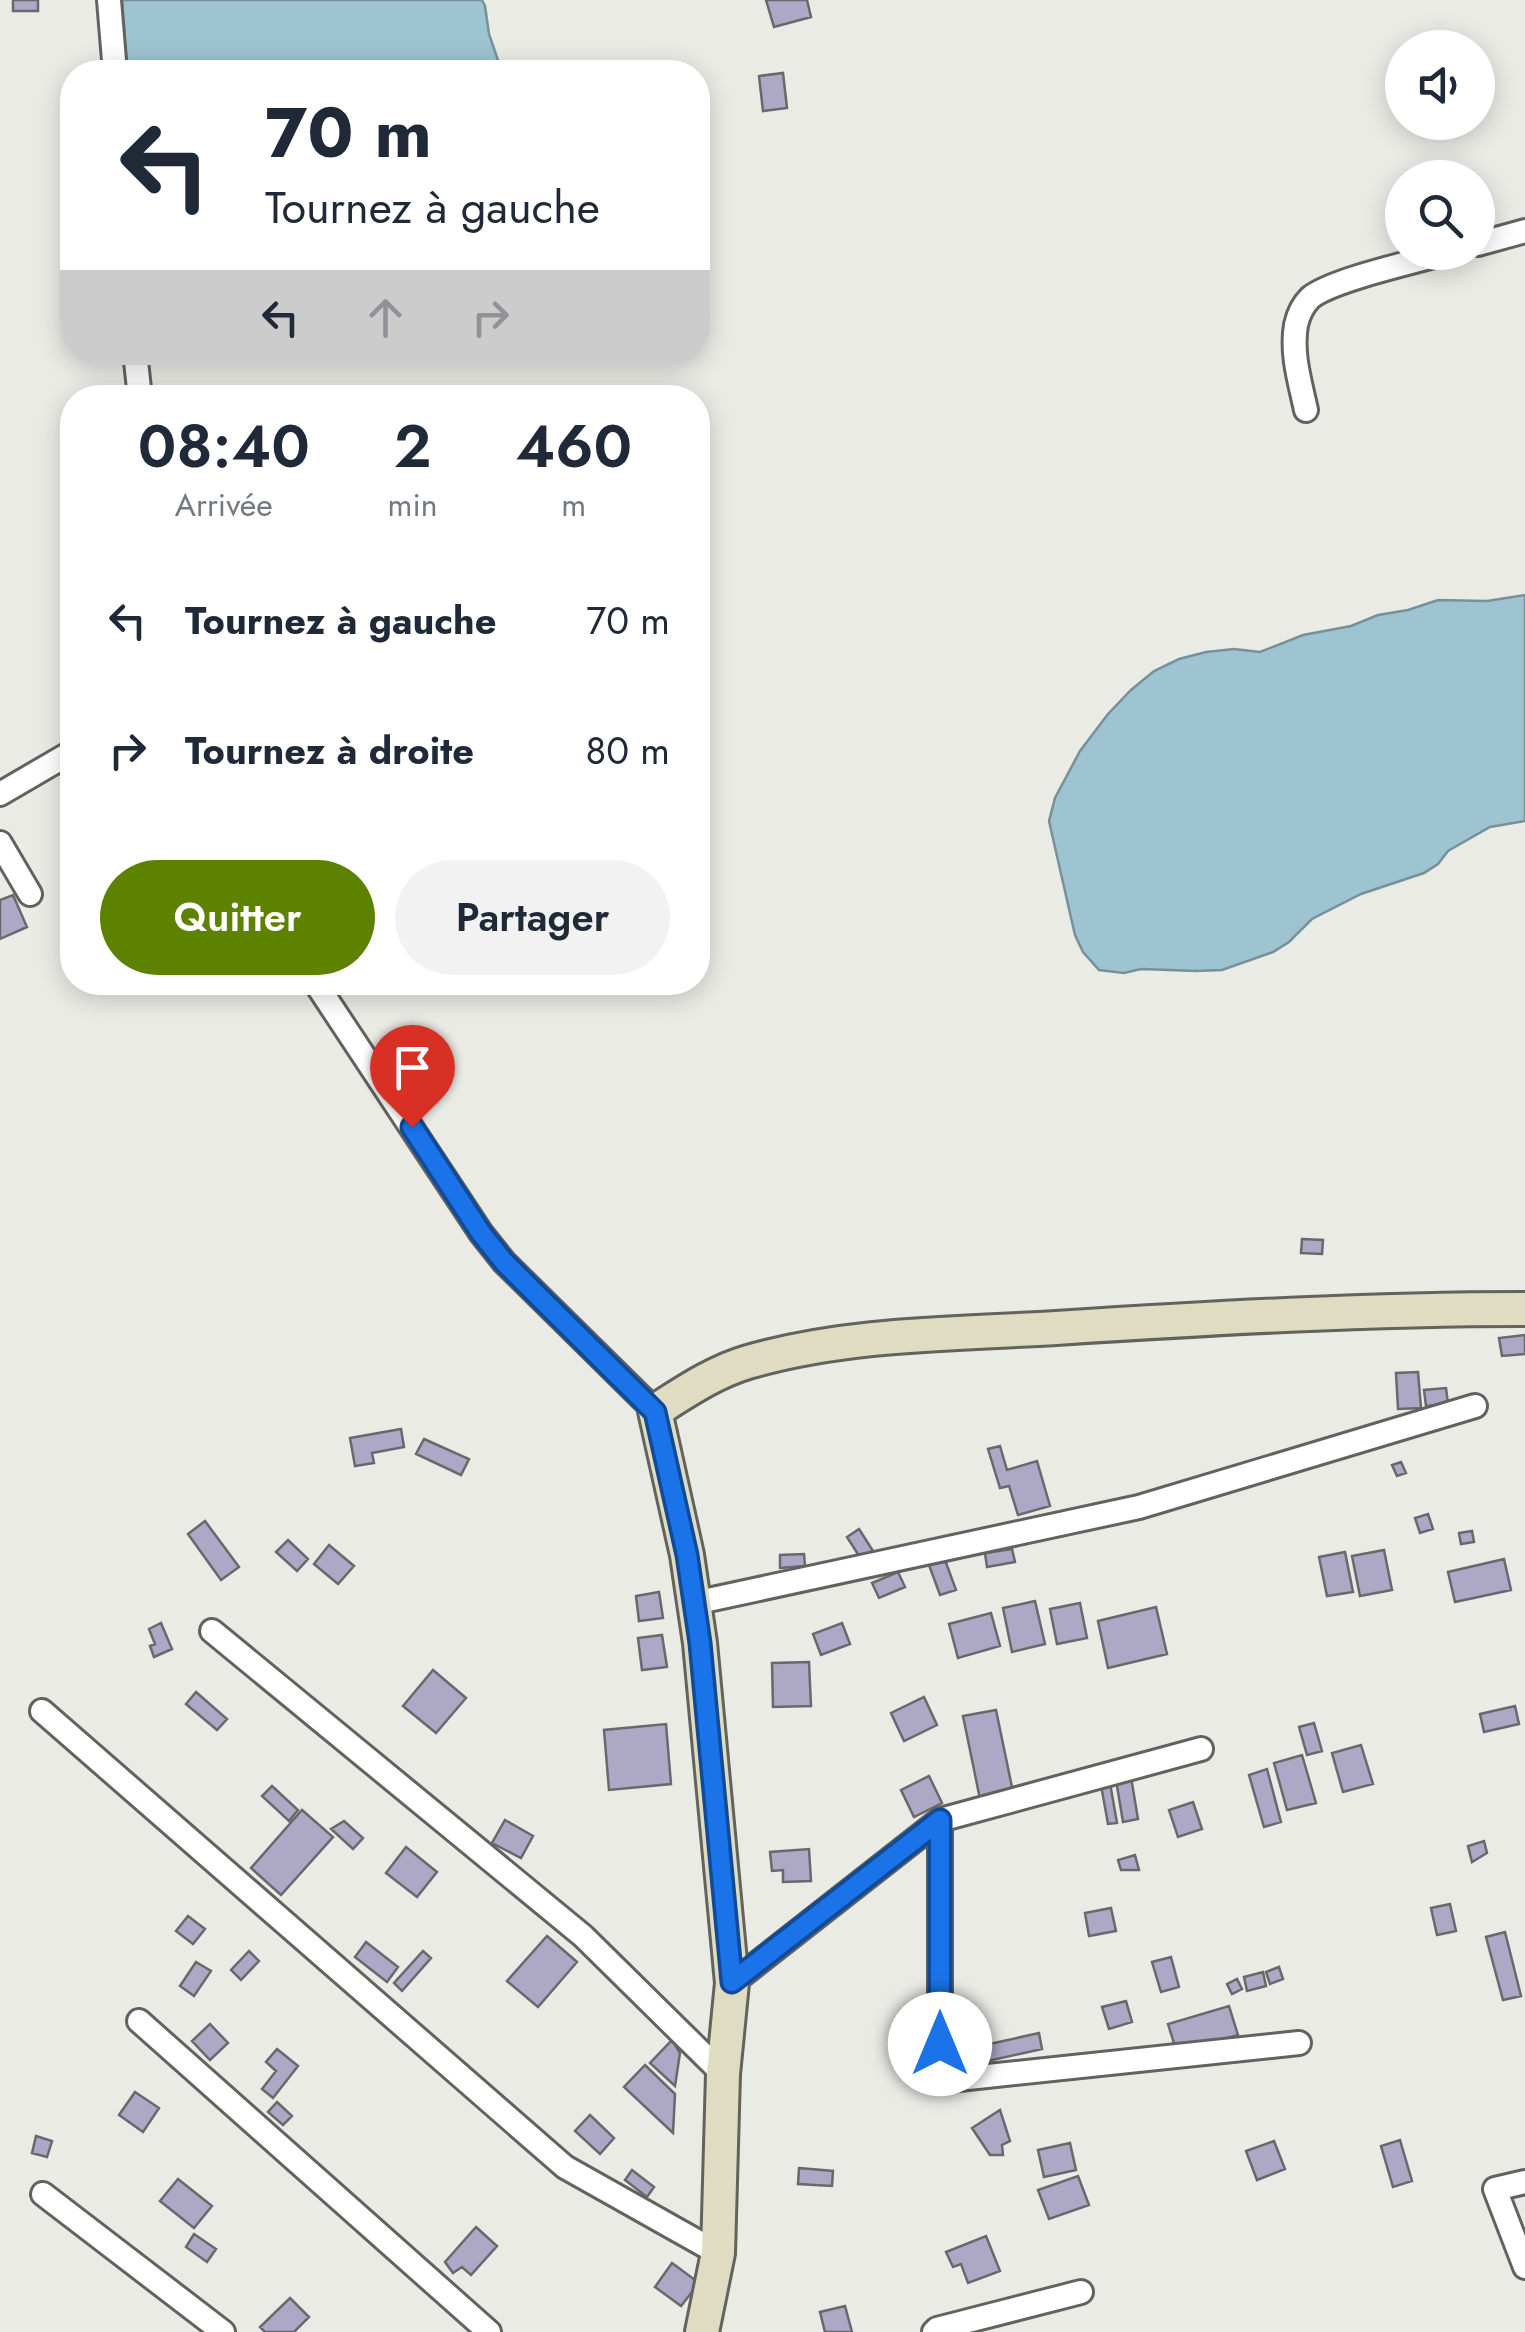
<!DOCTYPE html>
<html lang="fr">
<head>
<meta charset="utf-8">
<style>
	body { margin:0; font-family:Jost,sans-serif; background:#f2f2f3; color:#1f2937; height:100vh; display:flex; flex-direction:column; font-size:38px; white-space:nowrap }
	* { box-sizing:border-box; margin:0 }
	p { font-size:32px; color:#747a83 }
	.icon { flex:none; width:55px; height:55px; fill:none; stroke:currentColor; stroke-width:2; stroke-linecap:round; stroke-linejoin:round }
	.map { position:relative; flex:1; overflow:hidden }
	.panel { position:absolute; left:60px; top:385px; width:650px; height:610px; display:flex; flex-direction:column; background:#fff; border-radius:40px; box-shadow:0 5px 25px #0003 }
	.panel>* { flex:none }
	.guide { position:absolute; left:60px; top:60px; width:650px; height:305px; border-radius:40px; box-shadow:0 5px 25px #0003; background:#fff; color:#1f2937; overflow:hidden }
	.buttons { position:absolute; left:1385px; top:30px; display:grid; gap:20px }
	.buttons a { display:grid; place-items:center; width:110px; height:110px; border-radius:50%; background:#fff; box-shadow:0 5px 25px #0003; font-size:50px }
	.pin { position:absolute; display:grid; place-items:center; width:85px; height:85px; color:#fff; margin:-102px -42px; border-radius:50% 50% 50% 0; rotate:-45deg; box-shadow:0 0 10px #0007 }
	.pin .icon { rotate:45deg }
	.me { position:absolute; width:110px; margin:-55px; rotate:0deg; stroke-linejoin:round; filter:drop-shadow(0 0 8px #0008) }
	.turn { display:flex; align-items:center; gap:35px; height:210px; padding:0 40px; font-size:45px }
	.turn .icon { width:130px; height:130px; stroke-width:2.5 }
	.turn b { display:block; font-size:70px; line-height:85px }
	.lanes { display:flex; align-items:center; height:95px; padding:0 40px; background:#0003; justify-content:center; gap:50px; direction:ltr }
	.lanes .off { opacity:.35 }
	.eta { display:flex; justify-content:space-evenly; align-items:center; height:170px; text-align:center }
	.eta b { font-size:60px; font-weight:600; line-height:70px }
	.button { display:flex; gap:20px; margin-top:auto; padding:20px 40px }
	.button a { flex:1; height:115px; border-radius:60px; background:#5d8200; color:#fff; font-size:40px; font-weight:600; line-height:115px; text-align:center }
	.button a+a { background:#f2f2f3; color:#1f2937 }
	ul { padding:0; list-style:none }
	li { display:flex; align-items:center; gap:30px; height:130px; padding:0 40px }
	li div { flex:1 }
	li b { display:block; font-size:38px }
	li em { font-style:normal }
	.map>svg:first-child { display:block }
</style>
</head>
<body>
<div class="map">
<svg width="1525" height="2332" viewBox="0 0 1525 2332">
	<rect width="100%" height="100%" fill="#ebebe6"/>
	<path fill="#9ec3d1" stroke="#77919a" stroke-width="2.5" d="M122,0H482L485,6L489,34L502,72H127Z
		M148,353V352L350,353L294,362L219,360L189,353L148,355Z
		M1525,595V821L1490,827L1448,851L1438,864L1424,873L1361,894L1312,919L1289,942L1273,952L1222,970L1196,971L1141,969L1124,973L1099,970L1083,952L1075,935L1049,821L1055,798L1080,751L1108,714L1131,690L1154,671L1179,659L1206,652L1234,649L1260,652L1303,635L1351,626L1378,615L1408,610L1438,600L1487,601Z"/>
	<path fill="#aea8c7" stroke="#69686c" stroke-width="2.5" d="M13,0H38V11H13Z
		M766,0H807L811,17L774,27Z
		M783,73L787,108L763,111L759,76Z
		M13,895L27,927L0,939V900Z
		M1302,1239L1323,1240L1322,1254L1301,1253Z
		M1525,1335V1354L1502,1356L1499,1338Z
		M1418,1372L1421,1408L1398,1409L1396,1373Z
		M1446,1388L1448,1404L1426,1406L1424,1390Z
		M401,1429L404,1447L372,1453L374,1463L355,1466L350,1438Z
		M424,1439L469,1459L461,1475L416,1454Z
		M1000,1446L1007,1470L1037,1461L1050,1506L1018,1515L1009,1486L1000,1488L988,1449Z
		M1401,1462L1406,1473L1397,1476L1392,1465Z
		M1428,1514L1433,1529L1420,1533L1415,1518Z
		M205,1521L239,1567L221,1580L188,1534Z
		M859,1529L873,1551L861,1559L847,1537Z
		M1472,1531L1474,1542L1461,1544L1459,1533Z
		M288,1540L308,1559L297,1571L276,1552Z
		M329,1545L354,1566L338,1584L314,1564Z
		M1012,1549L1015,1562L987,1567L985,1553Z
		M1384,1550L1392,1590L1360,1596L1352,1556Z
		M1345,1552L1353,1592L1327,1596L1319,1557Z
		M804,1554L805,1566L780,1568V1555Z
		M1504,1559L1511,1590L1455,1602L1448,1572Z
		M945,1560L956,1590L940,1595L929,1565Z
		M898,1572L905,1587L879,1598L872,1583Z
		M659,1592L663,1618L639,1621L636,1596Z
		M1035,1601L1045,1644L1012,1652L1003,1608Z
		M1080,1603L1087,1638L1057,1644L1050,1609Z
		M1156,1607L1167,1654L1108,1668L1098,1621Z
		M991,1613L1000,1646L958,1658L949,1624Z
		M161,1623L172,1649L154,1657L150,1646L155,1644L149,1629Z
		M842,1623L850,1644L821,1655L813,1634Z
		M662,1635L667,1667L642,1670L638,1638Z
		M809,1662L811,1706L773,1707L772,1663Z
		M433,1670L466,1698L436,1733L403,1706Z
		M196,1692L227,1719L217,1730L186,1704Z
		M924,1697L937,1725L904,1741L891,1713Z
		M1515,1706L1519,1724L1484,1732L1480,1714Z
		M996,1710L1013,1792L980,1799L963,1716Z
		M1314,1723L1322,1751L1307,1755L1299,1727Z
		M666,1724L671,1784L609,1790L604,1730Z
		M1361,1745L1373,1784L1343,1792L1332,1753Z
		M1302,1755L1316,1803L1287,1810L1274,1763Z
		M1267,1769L1281,1822L1264,1827L1249,1775Z
		M929,1776L942,1803L914,1817L901,1790Z
		M1131,1777L1138,1819L1123,1822L1116,1780Z
		M1110,1783L1117,1823L1108,1824L1101,1785Z
		M272,1786L298,1810L289,1821L262,1796Z
		M1193,1802L1202,1829L1178,1837L1169,1810Z
		M302,1810L333,1837L281,1895L251,1868Z
		M505,1820L533,1836L521,1858L492,1843Z
		M344,1821L363,1838L353,1849L331,1829Z
		M1484,1841L1487,1853L1472,1862L1468,1846Z
		M406,1847L437,1872L417,1897L386,1873Z
		M809,1849L811,1881L783,1882V1870L772,1871L770,1852Z
		M1135,1855L1139,1870H1121L1118,1860Z
		M1450,1904L1456,1931L1437,1935L1431,1908Z
		M1111,1908L1116,1931L1089,1936L1085,1913Z
		M188,1916L205,1929L193,1944L176,1931Z
		M1505,1932L1521,1996L1503,2000L1486,1937Z
		M547,1936L577,1962L538,2007L507,1981Z
		M366,1942L398,1967L387,1982L355,1957Z
		M249,1951L259,1961L241,1980L231,1970Z
		M423,1951L431,1958L402,1991L394,1983Z
		M1171,1957L1179,1987L1161,1992L1152,1962Z
		M196,1962L211,1971L194,1996L180,1986Z
		M1279,1967L1283,1979L1270,1984L1266,1972Z
		M1263,1972L1266,1986L1247,1991L1244,1977Z
		M1237,1979L1242,1989L1232,1994L1227,1984Z
		M1126,2001L1132,2022L1109,2029L1102,2007Z
		M1229,2006L1238,2035L1177,2053L1168,2024Z
		M210,2024L228,2043L210,2060L192,2041Z
		M1039,2033L1042,2049L988,2061L985,2045Z
		M672,2040L680,2053L675,2086L650,2063Z
		M277,2049L298,2066L273,2098L262,2089L276,2071L266,2062Z
		M645,2065L675,2094L673,2133L624,2087Z
		M135,2092L159,2108L143,2132L119,2115Z
		M277,2102L292,2116L283,2125L268,2112Z
		M1000,2110L1010,2141L1002,2145L1003,2155H990L972,2128Z
		M590,2115L614,2138L600,2154L575,2131Z
		M36,2136L52,2141L47,2157L32,2153Z
		M1400,2140L1412,2181L1393,2187L1381,2146Z
		M1274,2141L1285,2169L1257,2180L1246,2151Z
		M1070,2143L1076,2170L1044,2177L1038,2150Z
		M799,2168L833,2171L832,2186L798,2184Z
		M632,2170L654,2187L647,2197L625,2180Z
		M1078,2176L1089,2205L1049,2219L1038,2190Z
		M178,2179L212,2206L194,2228L160,2201Z
		M476,2227L497,2246L471,2275L462,2267L453,2273L445,2262Z
		M194,2234L216,2249L207,2262L186,2247Z
		M986,2236L1000,2271L968,2283L961,2264L953,2267L946,2252Z
		M672,2263L699,2283L681,2306L655,2287Z
		M290,2298L309,2317L294,2332H265L260,2327Z
		M845,2306L852,2332H825L820,2312Z"/>
	<g fill="none" stroke-linecap="round" stroke-linejoin="round">
		<defs>
			<path id="street" d="M109,0L115,72
				M1478,244L1525,231
				M135,352L140,398
				M1306,410C1300,382 1291,354 1296,325C1298,316 1303,305 1310,298C1331,280 1418,261 1449,252
				M0,794L72,752
				M0,843L30,894
				M315,982L481,1233L504,1262L655,1411
				M694,1603L1139,1507L1475,1406
				M212,1631L583,1936L723,2074
				M42,1711L565,2167L718,2253
				M940,1820V2081L1299,2043
				M732,1983L940,1820L1201,1749
				M139,2021L489,2332
				M1525,2182L1495,2189L1525,2267
				M43,2194L223,2332
				M934,2332L937,2329L1081,2292"/>
			<path id="secondary" d="M702,2332L718,2253L723,2074L732,1983L700,1643L687,1555L655,1411C685,1392 714,1372 748,1362C848,1333 953,1334 1056,1328C1212,1318 1369,1309 1525,1309"/>
		</defs>
		<use href="#street" stroke="#62625e" stroke-width="28"/>
		<use href="#secondary" stroke="#62625e" stroke-width="38"/>
		<use href="#street" stroke="#fff" stroke-width="22"/>
		<use href="#secondary" stroke="#e0dcc1" stroke-width="32"/>
	</g>
	<g fill="none" stroke-linecap="round" stroke-linejoin="round">
		<defs>
			<path id="route" d="M412,1127L481,1233L504,1262L655,1412L687,1555L700,1643L732,1982L940,1820V2044"/>
		</defs>
		<use href="#route" stroke="#114b97" stroke-width="25"/>
		<use href="#route" stroke="#1a73e8" stroke-width="18"/>
	</g>
</svg>
<div class="buttons">
<a><svg class="icon" aria-label="sound" viewBox="0 0 24 24"><path d="M4 9h4l5-4v14l-5-4H4zM17 9q2 3 0 6"/></svg></a>
<a><svg class="icon" aria-label="search" viewBox="0 0 24 24"><circle cx="10" cy="10" r="6"/><path d="M15 15l6 6"/></svg></a>
</div>
<div class="pin" style="left:412px;top:1127px;background:#d93025"><svg class="icon" aria-label="arrive" viewBox="0 0 24 24"><path d="M6 21V4h12l-3 4 3 4H6"/></svg></div>
<svg class="me" style="left:940px;top:2044px" viewBox="-20 -20 40 40"><circle r="19" fill="#fff"/><path d="M0-13L10 11 0 6-10 11z" fill="#1a73e8"/></svg>
<div class="guide">
<div class="turn"><svg class="icon" aria-label="left" viewBox="0 0 24 24"><path d="M17 20v-9H6M10 6l-5 5 5 5"/></svg><div><b>70 m</b>Tournez à gauche</div></div>
<div class="lanes"><svg class="icon" aria-label="left" viewBox="0 0 24 24"><path d="M17 20v-9H6M10 6l-5 5 5 5"/></svg><svg class="icon off" aria-label="ahead" viewBox="0 0 24 24"><path d="M12 20V5M6 11l6-6 6 6"/></svg><svg class="icon off" aria-label="right" viewBox="0 0 24 24"><path d="M7 20v-9h11M14 6l5 5-5 5"/></svg></div>
</div>
<section class="panel">
<div class="eta">
<div><b>08:40</b><p>Arrivée</p></div>
<div><b>2</b><p>min</p></div>
<div><b>460</b><p>m</p></div>
</div>
<ul>
<li><svg class="icon" aria-label="left" viewBox="0 0 24 24"><path d="M17 20v-9H6M10 6l-5 5 5 5"/></svg><div><b>Tournez à gauche</b></div><em>70 m</em></li>
<li><svg class="icon" aria-label="right" viewBox="0 0 24 24"><path d="M7 20v-9h11M14 6l5 5-5 5"/></svg><div><b>Tournez à droite</b></div><em>80 m</em></li>
</ul>
<div class="button"><a>Quitter</a><a>Partager</a></div>
</section>
</div>
</body>
</html>
